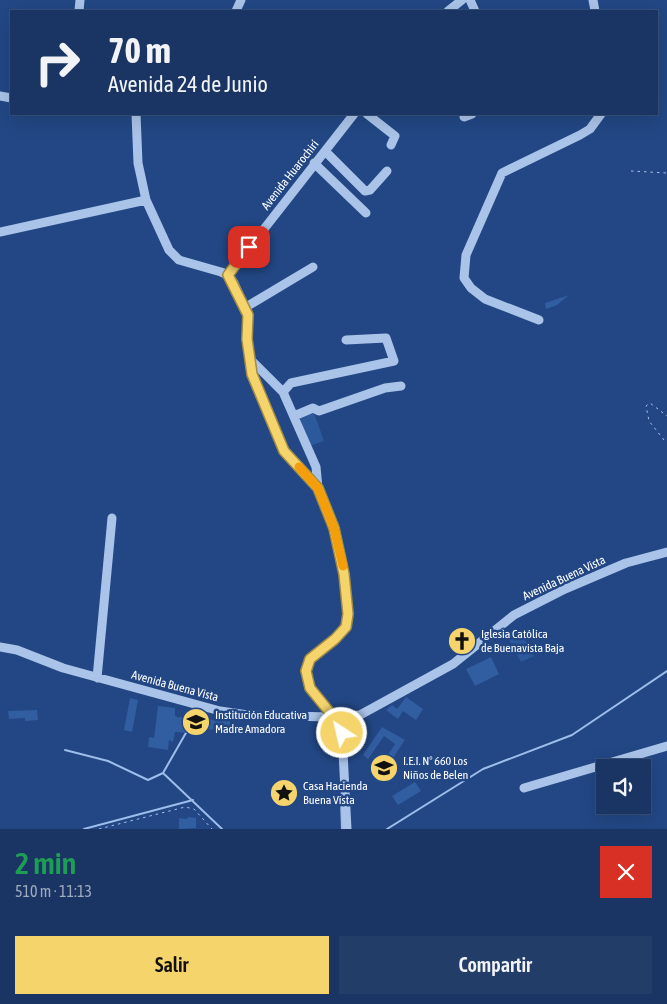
<!DOCTYPE html>
<html lang="es">
<head>
<meta charset="utf-8">
<style>
	body { margin:0; font-family:"Asap Condensed",sans-serif; background:#233d69; color:#f1f3f6; height:100vh; display:flex; flex-direction:column; font-size:19px; white-space:nowrap }
	* { box-sizing:border-box; margin:0 }
	p { font-size:16px; color:#9fabbe }
	.icon { flex:none; width:28px; height:28px; fill:none; stroke:currentColor; stroke-width:2; stroke-linecap:round; stroke-linejoin:round }
	.map { position:relative; height:829px; overflow:hidden }
	.panel { display:flex; flex-direction:column; background:#1a3563; flex:1 }
	.panel>* { flex:none }
	.top-card { position:absolute; left:10px; top:10px; width:648px; height:105px; border-radius:0px; box-shadow:0 5px 20px #0002,0 0 0 1px #385078; background:#1a3563; color:#f1f3f6; overflow:hidden }
	.fabs { position:absolute; left:596px; top:759px; display:grid; gap:10px }
	.fabs a { display:grid; place-items:center; width:55px; height:55px; border-radius:0px; background:#1a3563; box-shadow:0 5px 20px #0002,0 0 0 1px #385078; font-size:25px }
	.pin { position:absolute; display:grid; place-items:center; width:42px; height:42px; color:#fff; margin:-21px; border-radius:10px; box-shadow:0 2px 8px #0006 }
	.me { position:absolute; width:55px; margin:-28px; rotate:325deg; stroke-linejoin:round; filter:drop-shadow(0 0 4px #0008) }
	.turn { display:flex; align-items:center; gap:18px; height:105px; padding:0 15px; font-size:22px }
	.turn .icon { width:65px; height:65px; stroke-width:2.5 }
	.turn b { display:block; font-size:35px; line-height:42px }
	.round { display:grid; place-items:center; flex:none; width:52px; height:52px; border-radius:0px; background:#233d69 }
	.summary { display:flex; align-items:center; justify-content:space-between; height:85px; padding:0 15px }
	h1 { font-size:30px; font-weight:600; line-height:38px; color:#1e9e55 }
	.action { display:flex; gap:10px; margin-top:auto; padding:10px 15px }
	.action a { flex:1; height:58px; border-radius:0px; background:#f5d46c; color:#111; font-size:20px; font-weight:600; line-height:58px; text-align:center }
	.action a+a { background:#233d69; color:#f1f3f6 }
	.map>svg:first-child { display:block }
</style>
</head>
<body>
<div class="map">
<svg width="667" height="829" viewBox="0 0 667 829">
	<rect width="100%" height="100%" fill="#224784"/>
	<path fill="#2c589c" d="M314,413L324,441L310,446L300,418Z
		M521,631L534,656L521,662L508,638Z"/>
	<g fill="none" stroke-linecap="round" stroke-linejoin="round">
		<path stroke="#9ebdea" stroke-width="2" d="M194,718L198,710H201
			M187,731L163,773L222,829
			M65,750L108,761L148,780L163,773
			M341,799L342,829
			M84,829L193,800
			M387,829L483,769L572,735L667,671"/>
	</g>
	<path fill="#315da1" d="M569,295L557,305L546,309L545,303Z
		M465,631L472,637L459,651L452,645Z
		M491,657L499,674L475,686L466,669Z
		M406,697L423,709L416,720L403,711L398,719L386,710L392,705L397,709Z
		M130,698L138,700L132,732L124,730Z
		M158,706L175,708V716L177,717L230,721V731L205,729L204,734L175,732L173,742L169,740L168,750L148,747L149,737L154,738Z
		M37,710L38,720L25,721V718L9,719L8,711Z
		M382,727L405,740L381,776L376,773L395,744L384,736L368,759L363,755Z
		M415,782L421,791L398,805L392,796Z
		M188,817L196,818V828L179,829V818L187,819Z"/>
	<g fill="none" stroke-linecap="round" stroke-linejoin="round">
		<path stroke="#aac3e8" stroke-width="1" stroke-dasharray="2.5 4" stroke-linecap="butt" d="M631,171L667,173
			M664,440L649,421L646,406L650,403L667,416
			M99,829L185,807L194,809L212,829"/>
		<path stroke="#aac3e8" stroke-width="9" d="M470,0L475,11
			M593,0L595,11
			M79,11L80,0
			M236,11L241,0
			M448,11L462,0
			M0,96L11,98
			M136,114L138,163L146,200L169,250L179,260L221,272L228,275L234,283L248,315L247,339L251,375L284,451L319,489L334,528L344,574L348,614L346,627L335,639L310,659L306,671L309,688L336,720L342,733L347,829
			M367,114L395,136L391,145
			M464,117L472,114
			M325,151L365,191L370,190L387,171
			M314,163L366,213
			M0,232L146,200
			M228,275L354,114
			M246,307L313,267
			M539,320L485,299L471,288L464,278L466,255L502,173L580,135L590,129L601,114
			M249,358L283,392L316,467L318,488
			M283,392L291,383L394,361L386,338L346,340
			M294,416L313,408L319,411L385,388L401,386
			M0,647L17,650L63,668L220,711L248,715L331,717L360,715L453,664L514,615L565,589L626,563L667,552
			M97,678L112,518
			M344,741L360,715
			M524,788L667,746"/>
	</g>
	<g fill="none" stroke-linecap="round" stroke-linejoin="round">
		<defs>
			<path id="route" d="M249,247L228,275L248,315L247,339L252,374L284,451L318,488L334,528L344,574L348,614L346,627L335,639L310,659L306,671L310,688L336,720L342,733"/>
		</defs>
		<use href="#route" stroke="#9f8a46" stroke-width="12"/>
		<use href="#route" stroke="#f5d46c" stroke-width="9"/>
		<path stroke="#f59e0b" stroke-width="9" d="M299,467L318,488L334,528L343,566"/>
	</g>
	<defs>
		<symbol id="church-disc" viewBox="-11 -11 22 22"><circle r="9.5" fill="#f5d46c" stroke="#224784"/><path d="M-1.2-6h2.4v3.5h3.3v2.4h-3.3V6h-2.4V-.1h-3.3v-2.4h3.3Z" fill="#111"/></symbol>
		<symbol id="school-disc" viewBox="-11 -11 22 22"><circle r="9.5" fill="#f5d46c" stroke="#224784"/><path d="M0-5L7-2L0 1L-7-2ZM-4 1L0 2.5L4 1V4Q0 6-4 4Z" fill="#111"/></symbol>
		<symbol id="sight-disc" viewBox="-11 -11 22 22"><circle r="9.5" fill="#f5d46c" stroke="#224784"/><path d="M0-6L1.8-2.2L6-1.7L2.9 1.2L3.7 5.4L0 3.3L-3.7 5.4L-2.9 1.2L-6-1.7L-1.8-2.2Z" fill="#111"/></symbol>
	</defs>
	<g fill-rule="evenodd">
		<use href="#church-disc" x="446" y="625" width="32" height="32"/>
		<use href="#school-disc" x="180" y="706" width="32" height="32"/>
		<use href="#school-disc" x="368" y="752" width="32" height="32"/>
		<use href="#sight-disc" x="268" y="777" width="32" height="32"/>
	</g>
	<g text-anchor="middle" dominant-baseline="central" stroke-width="5" stroke-linejoin="round" paint-order="stroke">
		<g font-size="12" fill="#fff" stroke="#224784">
			<text transform="translate(290 175) rotate(-52)">Avenida Huarochirí</text>
			<text transform="translate(564 578) rotate(-25)">Avenida Buena Vista</text>
			<text transform="translate(175 686) rotate(15)">Avenida Buena Vista</text>
		</g>
		<g font-size="12" fill="#fff" stroke="#224784" text-anchor="start">
			<text x="481" y="634">Iglesia Católica<tspan x="481" dy="14">de Buenavista Baja</tspan></text>
			<text x="215" y="715">Institución Educativa<tspan x="215" dy="14">Madre Amadora</tspan></text>
			<text x="403" y="761">I.E.I. N° 660 Los<tspan x="403" dy="14">Niños de Belen</tspan></text>
			<text x="303" y="786">Casa Hacienda<tspan x="303" dy="14">Buena Vista</tspan></text>
		</g>
	</g>
</svg>
<div class="fabs">
<a><svg class="icon" aria-label="sound" viewBox="0 0 24 24"><path d="M4 9h4l5-4v14l-5-4H4zM17 9q2 3 0 6"/></svg></a>
</div>
<div class="pin" style="left:249px;top:247px;background:#d93025"><svg class="icon" aria-label="arrive" viewBox="0 0 24 24"><path d="M6 21V4h12l-3 4 3 4H6"/></svg></div>
<svg class="me" style="left:342px;top:733px" viewBox="-20 -20 40 40"><circle r="17" fill="#f5d46c" stroke="#fff" stroke-width="3"/><path d="M0-11L8 9 0 5-8 9z" fill="#fff"/></svg>
<div class="top-card">
<div class="turn"><svg class="icon" aria-label="right" viewBox="0 0 24 24"><path d="M7 20v-9h11M14 6l5 5-5 5"/></svg><div><b>70 m</b>Avenida 24 de Junio</div></div>
</div>
</div>
<section class="panel">
<div class="summary"><div><h1>2 min</h1><p>510 m · 11:13</p></div><a class="round" style="background:#d93025;color:#fff"><svg class="icon" aria-label="close" viewBox="0 0 24 24"><path d="M6 6l12 12M18 6L6 18"/></svg></a></div>
<div class="action"><a>Salir</a><a>Compartir</a></div>
</section>
</body>
</html>
